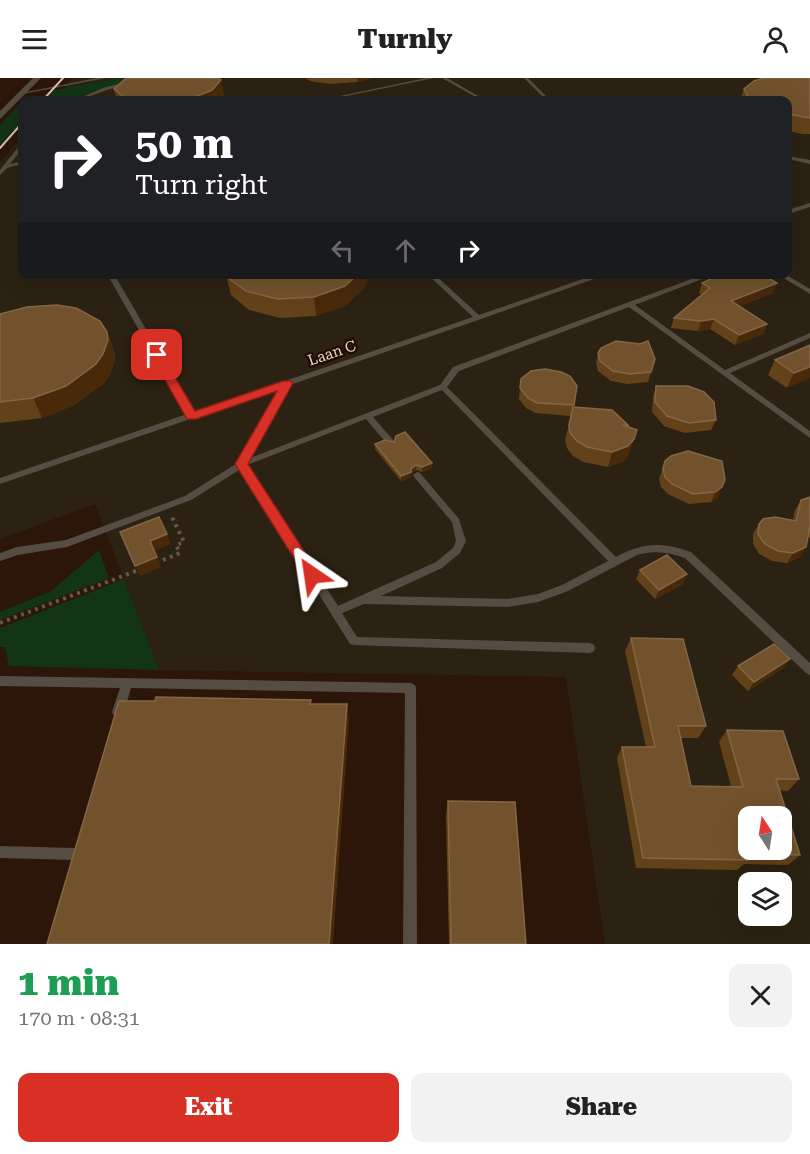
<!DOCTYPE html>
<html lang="en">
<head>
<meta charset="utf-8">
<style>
	body { margin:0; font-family:"Roboto Serif",serif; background:#f2f2f2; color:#222; height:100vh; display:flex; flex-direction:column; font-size:22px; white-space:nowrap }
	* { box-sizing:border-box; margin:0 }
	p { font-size:20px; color:#767676 }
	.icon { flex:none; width:33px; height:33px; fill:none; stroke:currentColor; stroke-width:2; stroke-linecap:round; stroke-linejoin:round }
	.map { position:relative; height:866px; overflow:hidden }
	.sheet { display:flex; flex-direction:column; background:#fff; flex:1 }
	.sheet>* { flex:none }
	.banner { position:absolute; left:18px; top:18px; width:774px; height:183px; border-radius:12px; box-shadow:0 6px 24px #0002; background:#202124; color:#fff; overflow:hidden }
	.needle { width:39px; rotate:348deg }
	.controls { position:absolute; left:738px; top:728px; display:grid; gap:12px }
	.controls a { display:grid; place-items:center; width:54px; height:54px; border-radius:12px; background:#fff; box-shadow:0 6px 24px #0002; font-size:30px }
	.pin { position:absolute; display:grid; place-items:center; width:51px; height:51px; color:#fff; margin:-26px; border-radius:12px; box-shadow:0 3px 9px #0006 }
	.me { position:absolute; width:66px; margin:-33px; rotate:328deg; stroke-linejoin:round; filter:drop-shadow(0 0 4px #0008) }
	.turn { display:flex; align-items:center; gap:21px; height:126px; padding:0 18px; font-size:27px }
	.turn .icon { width:78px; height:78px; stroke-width:2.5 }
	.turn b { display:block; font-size:42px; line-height:51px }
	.lanes { display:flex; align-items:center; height:57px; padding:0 18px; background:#0003; justify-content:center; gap:30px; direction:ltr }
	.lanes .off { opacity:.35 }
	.round { display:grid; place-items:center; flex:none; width:63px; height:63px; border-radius:12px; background:#f2f2f2 }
	.summary { display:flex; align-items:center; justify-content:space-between; height:102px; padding:0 18px }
	h1 { font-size:36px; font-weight:800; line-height:45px; color:#1e9e55 }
	.action { display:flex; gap:12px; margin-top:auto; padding:12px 18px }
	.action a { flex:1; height:69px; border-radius:12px; background:#d93025; color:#fff; font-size:24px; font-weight:800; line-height:69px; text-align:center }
	.action a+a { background:#f2f2f2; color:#222 }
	header { display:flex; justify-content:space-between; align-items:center; height:78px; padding:0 18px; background:#fff; font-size:27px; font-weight:800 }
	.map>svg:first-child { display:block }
</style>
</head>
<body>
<header><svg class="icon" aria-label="menu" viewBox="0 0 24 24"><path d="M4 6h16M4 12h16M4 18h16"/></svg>Turnly<svg class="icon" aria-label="person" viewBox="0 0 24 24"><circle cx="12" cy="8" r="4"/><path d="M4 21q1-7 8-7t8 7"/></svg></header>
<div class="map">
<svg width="810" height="866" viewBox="0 0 810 866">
	<rect width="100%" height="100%" fill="#2c160a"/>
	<path fill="#2c2213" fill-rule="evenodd" d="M73,0H810V866H605L566,599L159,592L95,426L0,461V84L22,59V196H788V22H53ZM748,738H782V771H748ZM748,804H782V837H748Z"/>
	<path fill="#113515" d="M120,0L129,2L69,22H46L55,12Z
		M22,24V42L0,67V47Z
		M99,472L109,500L0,542V534L51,513Z
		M124,501L159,592L9,588L5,569H0V550Z"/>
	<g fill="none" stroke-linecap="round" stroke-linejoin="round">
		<path stroke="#68544a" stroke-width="4" stroke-dasharray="3 4.5" stroke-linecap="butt" d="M156,485L180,475L176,467L184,464L172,439
			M0,545L141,491"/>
		<path fill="#554d43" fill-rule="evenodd" d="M97,0H106L23,16L21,15Z
			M141,0H148L107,12L80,22H75L103,10Z
			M426,0H434L327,22H321Z
			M442,0H447L485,22H481Z
			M524,0H528L550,22H546Z
			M20,67H22V71L10,86L22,83V86L7,90L0,97V92Z
			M788,78L810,82V86L788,81Z
			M810,125V129L788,136V132Z
			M107,196H114L194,334L473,239L427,196H434L479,237L597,196H608L481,241L290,307L250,380L440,307L453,289L705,196H715L635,227L725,292L810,255V260L730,295L810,353V360L629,229L459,293L447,309L616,479C644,464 662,464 691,474L810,585V597L806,595L685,480C669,474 654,472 637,477L568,513L538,524L508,529L364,526L342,535L357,559L590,565L594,567L595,570L594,573L590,575L354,567L350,566L241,391L191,422L67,469L18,477L0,483V475L17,469L66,462L185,418L239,384L281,310L0,406V400L187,336ZM442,312L608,483L562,507L538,516L508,521L381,518L442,490L460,475L466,463L459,441L420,395L417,394L413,397L414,399L452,444L456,463L453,470L436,484L338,528L247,387L366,341L388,367H394L395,365L394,363L373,339Z
			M777,196H785L810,211V216Z
			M0,598L411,605L415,607L416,610L417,866H403L405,615L131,610L124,634L122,638L118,639L114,638L112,634L120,610L0,608Z
			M0,768L76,770L80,772L82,776L80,780L76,782L0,780Z"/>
		<path fill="#554d43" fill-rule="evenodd" d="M33,0H41L0,41V33Z"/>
		<path stroke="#cfbfb6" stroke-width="2" d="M43,22L63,0
			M0,70L22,45"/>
	</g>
	<path fill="#644219" d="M306,0H372L357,4L330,6L310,3Z
		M810,0V56H802L788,53V22H740L744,11Z
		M114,11L224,17L219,22H117Z
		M226,196H367V203L364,210L346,227L316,238L280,240L249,232L231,217Z
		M702,205L773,215L740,228L767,246L763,256L735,267L710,251L698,253L671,250L674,240L702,217L699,215Z
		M0,236L107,254L114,273L115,282L110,296L104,305L74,327L42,340L0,345Z
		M810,267L787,310L768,297L775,282Z
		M598,275L655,281L648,304L627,306L611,303L598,293L596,285Z
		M521,301L577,308L574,329L628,347L629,376L624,383L608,389L583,384L573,378L567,370L565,362L571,338L536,335L526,330L519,321Z
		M656,308L716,342L711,352L685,355L664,348L652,334L653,318Z
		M375,366L432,390L422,394L416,392L411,396V399L401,403L375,371Z
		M665,383H722L718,419L711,424L689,426L668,416L661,409L659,401Z
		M810,419V460L808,459L800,479L787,485L772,483L759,476L753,466V456L759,446L793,442L795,432L801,422Z
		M640,492L683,506L655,521L636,501Z
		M631,560L706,648L698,660H681L691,708H731L719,664L727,652L799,701L788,713L779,712L800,777L788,787L744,786L737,792L636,790L617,680L622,669H646L625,573Z
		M738,588L783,590L748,613L732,597Z
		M448,723L526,866H449L446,738Z"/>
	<path fill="#482a0b" d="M357,0H372L357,4Z
		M221,2L224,17L219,22H179Z
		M358,196H367V203L364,210L346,227L316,238L314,219Z
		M777,205L773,215L728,233L731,223Z
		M714,241L710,251L698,253L701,243Z
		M767,246L763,256L735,267L739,257Z
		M107,254L114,273L115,282L110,296L104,305L74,327L42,340L33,320Z
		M810,289V300L787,310L794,295Z
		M634,361L629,376L624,383L608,389L612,374Z
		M432,385V390L422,394V389Z
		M416,387V392L411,396V399L401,403V398Z
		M722,409L718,419L711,424L715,414Z
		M167,456L171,466L154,473L150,463Z
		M806,469L800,479L787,485L793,475Z
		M157,479L161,489L140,498L135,488Z
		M687,496L683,506L655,521L659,512Z
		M790,581L783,590L748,613L754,604Z
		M347,626L349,643L333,866H329Z"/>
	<path fill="#72522c" stroke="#846645" stroke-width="1.5" fill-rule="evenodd" d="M127,0H218L221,2L212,12L190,21L179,22H135L124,19L114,11L125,1Z
		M764,0H810V40L788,36V22H754L748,19L744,11L754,3Z
		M381,21L411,22H413H374Z
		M227,196H358L345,208L314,219L277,221L246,213L227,199Z
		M721,196H762L777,205L731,223L767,246L739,257L714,241L701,243L674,240L710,210L702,205Z
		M57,227L76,230L100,243L107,254L108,262L103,276L96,286L66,308L33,320L0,324V236L27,229Z
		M616,263L640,266L648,263L655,281L651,294L630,296L613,293L600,283L598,275L601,270Z
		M810,267V289L794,295L775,282Z
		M545,291L561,294L570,298L577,308L574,327L537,325L528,320L520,310L521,301L531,293Z
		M656,308H688L704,314L714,324L716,342L689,345L667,338L655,324Z
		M573,329L612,332L628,347H623L637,352L634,361L628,368L612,374L587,369L577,363L570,355L569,347Z
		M405,354L432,385L422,389L416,387L411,391V394L401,398L375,366L385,362L394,364L396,358Z
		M688,373L722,383L725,402L722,409L715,414L693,416L672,406L665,399L663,391L665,383L671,378Z
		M810,419V448L806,469L793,475L778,473L765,466L758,456L759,446L763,441L775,439L796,443L801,422Z
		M159,439L167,456L150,463L157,479L135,488L120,454Z
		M667,477L687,496L659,512L640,492Z
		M631,560L683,561L706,648H678L691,708L743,709L727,652L783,653L799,701H776L800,777L746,776L747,782L643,780L622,669H655ZM748,738H782V771H748Z
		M774,566L790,581L754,604L738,588Z
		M156,619L311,622L310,626H347L329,866H47L119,623H155Z
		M448,723L515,724L526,866H451Z"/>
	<path fill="#d93025" stroke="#8d1f18" stroke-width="1.5" d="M157,274L162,277L195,333L283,303H291L293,305L248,386L317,493L319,497L317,501H307L235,386L277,313L196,341H187L151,277Z"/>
	<g text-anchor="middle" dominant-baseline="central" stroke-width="5" stroke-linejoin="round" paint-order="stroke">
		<g font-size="15" fill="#e5d5cd" stroke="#220d03">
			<text transform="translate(332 275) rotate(-19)">Laan C</text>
		</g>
	</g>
</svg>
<div class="controls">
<a><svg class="needle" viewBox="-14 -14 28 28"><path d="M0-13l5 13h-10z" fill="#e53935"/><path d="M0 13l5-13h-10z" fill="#767676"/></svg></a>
<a><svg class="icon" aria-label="layers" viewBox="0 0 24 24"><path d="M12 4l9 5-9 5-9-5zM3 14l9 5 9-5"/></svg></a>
</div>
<div class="pin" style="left:157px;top:277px;background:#d93025"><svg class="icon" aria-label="arrive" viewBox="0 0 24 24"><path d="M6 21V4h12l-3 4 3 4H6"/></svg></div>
<svg class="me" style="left:312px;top:497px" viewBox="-20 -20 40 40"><path d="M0-17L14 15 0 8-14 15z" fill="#d93025" stroke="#fff" stroke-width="4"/></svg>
<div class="banner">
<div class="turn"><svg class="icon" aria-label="right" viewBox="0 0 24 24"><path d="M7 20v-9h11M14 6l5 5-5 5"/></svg><div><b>50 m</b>Turn right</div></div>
<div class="lanes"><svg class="icon off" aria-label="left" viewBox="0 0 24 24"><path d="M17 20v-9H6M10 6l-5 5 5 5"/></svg><svg class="icon off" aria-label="ahead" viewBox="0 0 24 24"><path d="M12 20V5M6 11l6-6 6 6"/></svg><svg class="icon" aria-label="right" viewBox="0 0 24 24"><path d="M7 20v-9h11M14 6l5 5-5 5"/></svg></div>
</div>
</div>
<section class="sheet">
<div class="summary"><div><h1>1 min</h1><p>170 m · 08:31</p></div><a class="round"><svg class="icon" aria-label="close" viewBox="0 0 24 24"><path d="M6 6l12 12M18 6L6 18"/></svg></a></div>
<div class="action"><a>Exit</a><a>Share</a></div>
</section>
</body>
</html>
